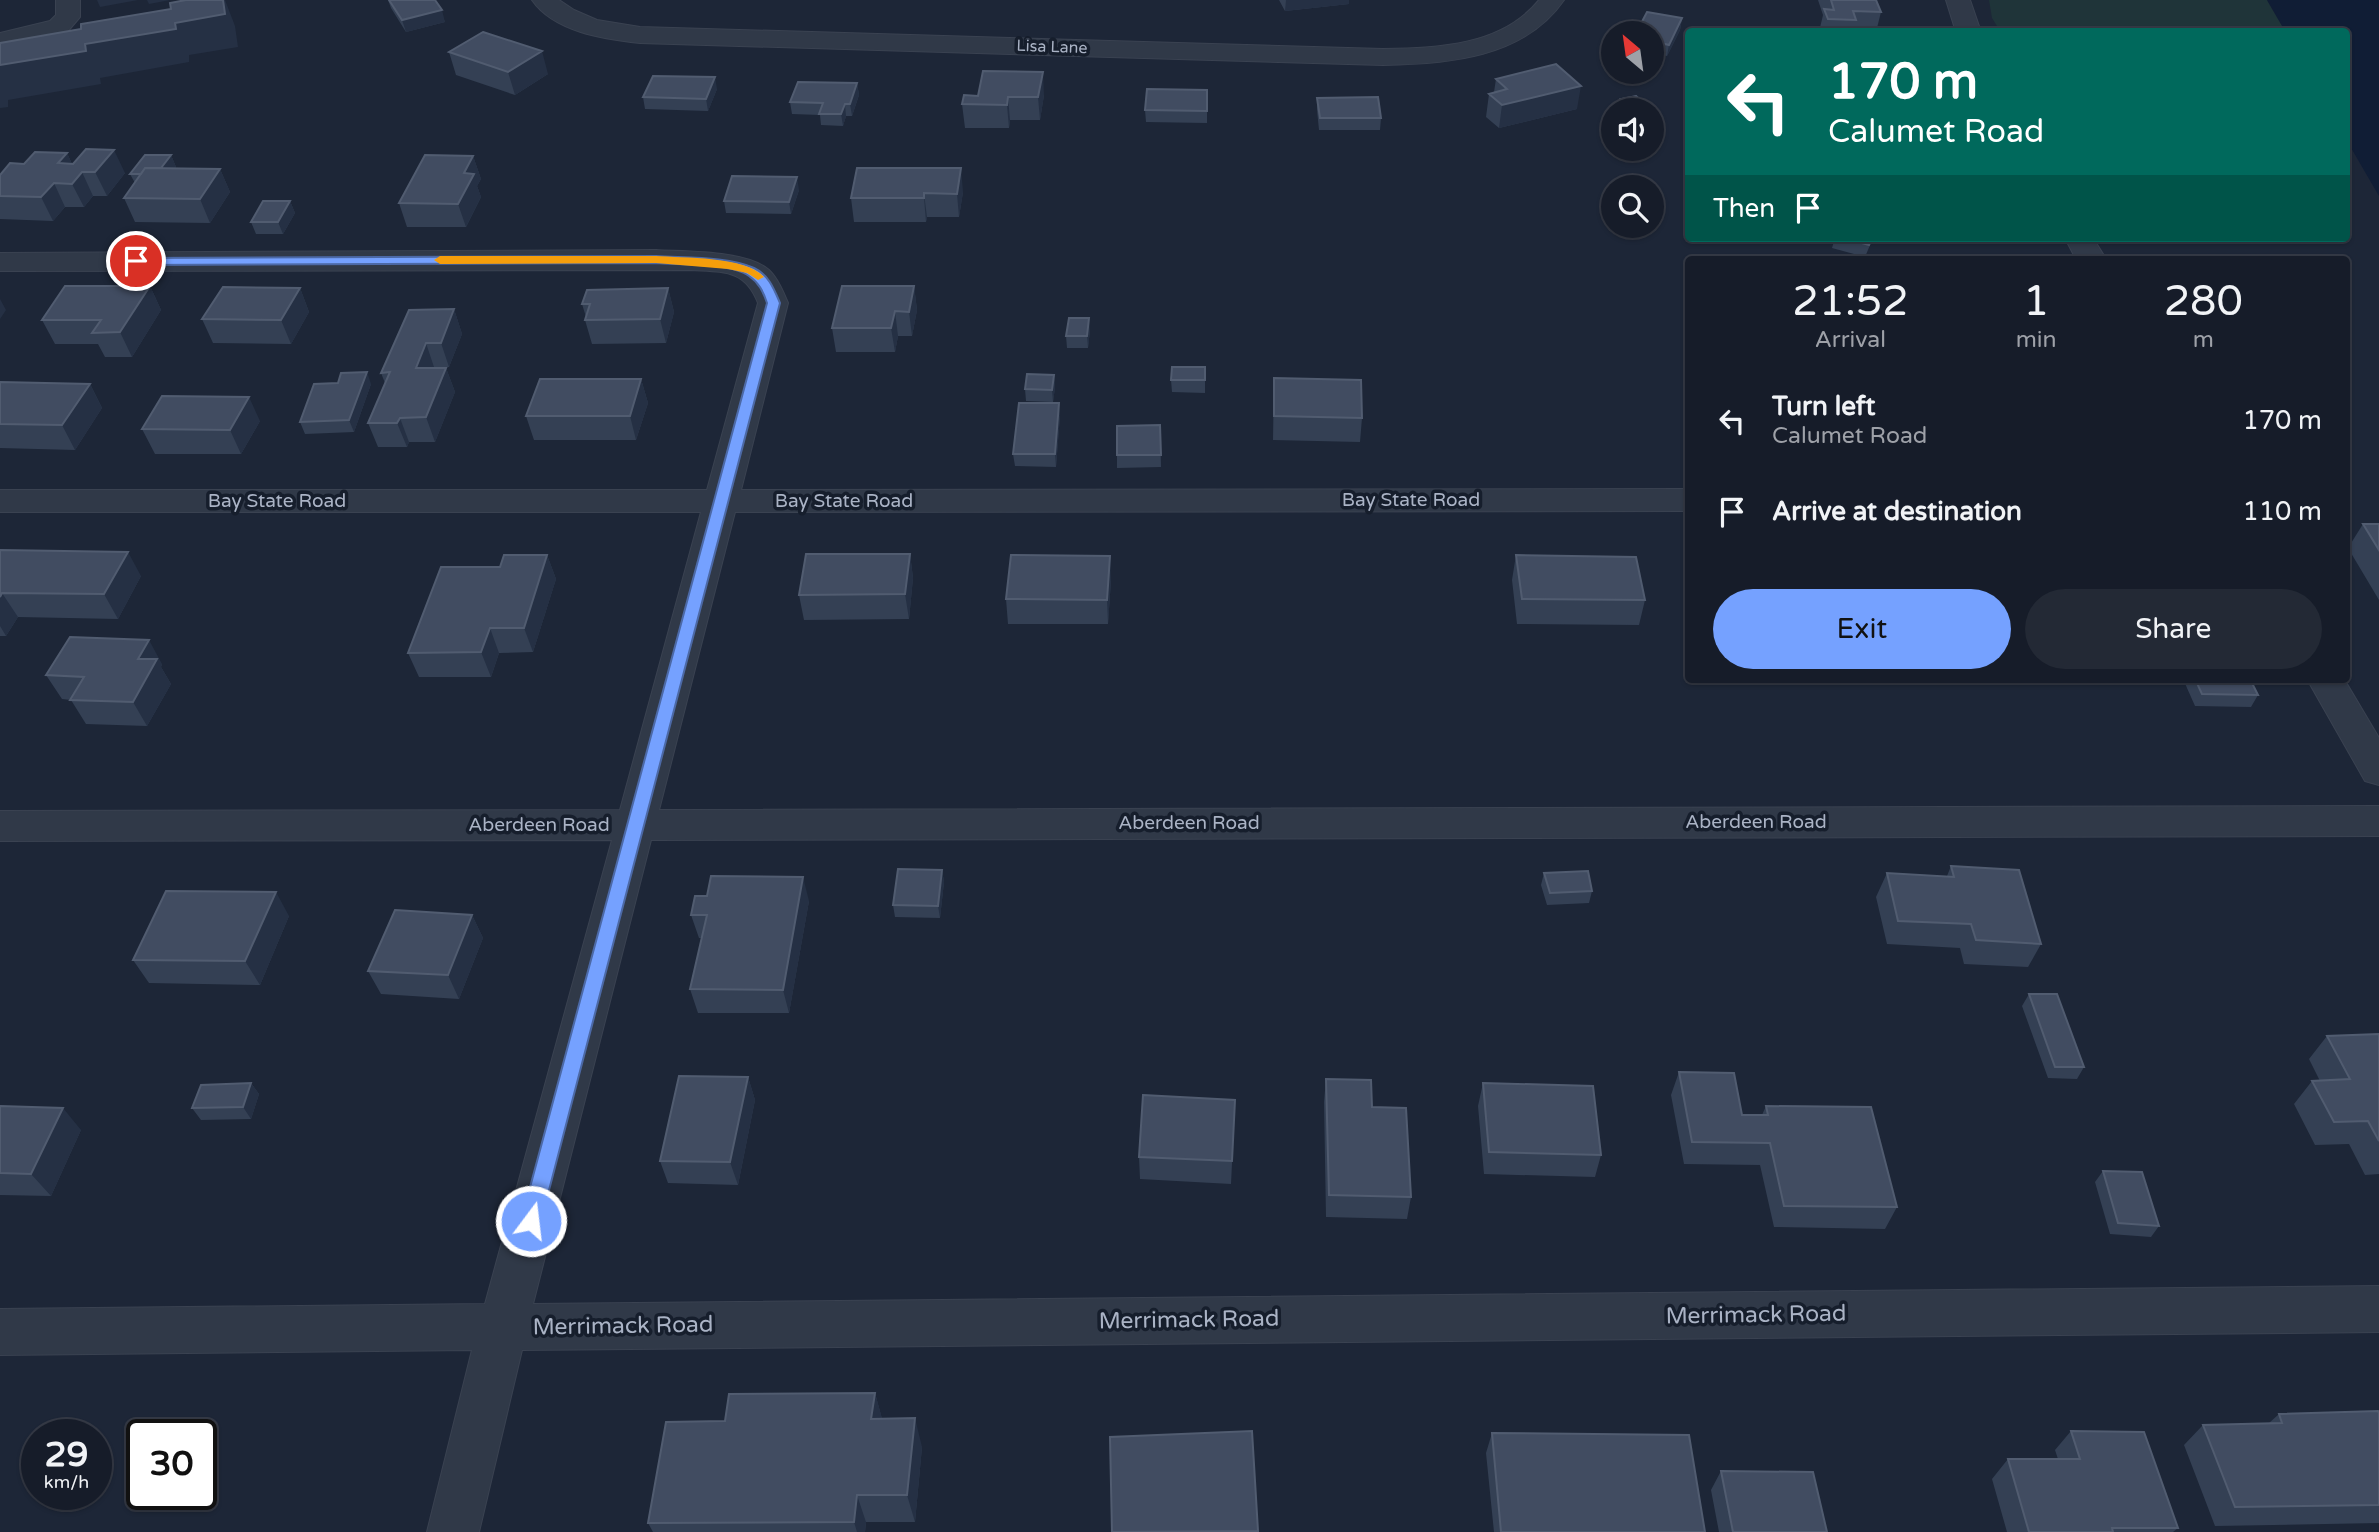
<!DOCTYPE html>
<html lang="en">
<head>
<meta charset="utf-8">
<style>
	body { margin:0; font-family:"Varela Round",sans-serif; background:#232935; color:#f1f3f6; height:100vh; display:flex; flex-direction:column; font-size:26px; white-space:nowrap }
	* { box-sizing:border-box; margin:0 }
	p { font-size:23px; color:#9ea1a8 }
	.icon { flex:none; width:38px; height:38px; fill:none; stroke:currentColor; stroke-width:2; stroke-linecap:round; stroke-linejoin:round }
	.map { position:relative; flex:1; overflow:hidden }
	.side { position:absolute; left:1685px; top:256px; width:665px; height:427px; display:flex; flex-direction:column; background:#161c29; border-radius:7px; box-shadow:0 2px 5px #0004,0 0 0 2px #353a46 }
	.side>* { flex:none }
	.hud { position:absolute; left:1685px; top:28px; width:665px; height:214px; border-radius:7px; box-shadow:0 2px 5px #0004,0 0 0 2px #353a46; background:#00695c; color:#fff; overflow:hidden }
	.needle { width:46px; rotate:331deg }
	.controls { position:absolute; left:1601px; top:21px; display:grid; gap:14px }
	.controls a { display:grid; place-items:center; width:63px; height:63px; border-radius:50%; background:#161c29; box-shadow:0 2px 5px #0004,0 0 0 2px #353a46; font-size:35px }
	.speed { position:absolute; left:21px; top:1419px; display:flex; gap:14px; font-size:35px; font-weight:700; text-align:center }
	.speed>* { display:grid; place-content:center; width:91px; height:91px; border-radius:50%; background:#161c29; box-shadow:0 2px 5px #0004,0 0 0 2px #353a46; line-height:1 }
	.speed small { font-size:18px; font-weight:400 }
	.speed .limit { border:4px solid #111; border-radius:10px; background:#fff; color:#111 }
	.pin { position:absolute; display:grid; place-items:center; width:60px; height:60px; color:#fff; margin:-30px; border:4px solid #fff; border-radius:50%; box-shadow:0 2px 7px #0007 }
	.me { position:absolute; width:77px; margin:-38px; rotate:15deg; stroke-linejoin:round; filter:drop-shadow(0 0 5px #0008) }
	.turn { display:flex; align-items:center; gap:24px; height:147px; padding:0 28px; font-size:32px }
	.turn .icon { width:91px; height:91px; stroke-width:2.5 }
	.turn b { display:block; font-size:49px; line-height:60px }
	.then { display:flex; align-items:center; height:66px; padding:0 28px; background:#0003; gap:14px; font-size:26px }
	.eta { display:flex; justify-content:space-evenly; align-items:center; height:119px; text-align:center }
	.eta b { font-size:42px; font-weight:600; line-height:49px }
	.button { display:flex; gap:14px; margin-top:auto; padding:14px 28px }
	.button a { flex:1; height:80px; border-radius:42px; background:#75a1ff; color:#111; font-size:28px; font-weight:600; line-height:80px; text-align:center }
	.button a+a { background:#232935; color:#f1f3f6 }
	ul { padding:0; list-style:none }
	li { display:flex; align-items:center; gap:21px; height:91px; padding:0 28px }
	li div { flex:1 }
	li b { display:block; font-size:26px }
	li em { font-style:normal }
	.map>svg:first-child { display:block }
</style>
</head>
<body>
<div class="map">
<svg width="2379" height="1532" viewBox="0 0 2379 1532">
	<rect width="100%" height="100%" fill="#1d2637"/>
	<path fill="#1f3439" d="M1989,0H2267L2285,31H2000L1992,18Z"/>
	<path fill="#101d35" d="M2267,0H2379V196L2347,141V32L2285,31Z"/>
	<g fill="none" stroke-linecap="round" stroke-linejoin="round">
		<defs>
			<path id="street" d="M56,0H80V17L68,31L0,49V33L50,21L56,15Z
				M532,0H559L574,10L597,20L640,27L1383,49C1438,48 1502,46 1539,0H1564C1524,58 1448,64 1383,65L640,43C604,39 554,32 532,0Z
				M1946,0H1970L1981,32H1956Z
				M2065,238H2093L2106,259H2076Z
				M656,250C685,252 746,250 769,270C778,279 783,291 788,303L741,490L1689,489V511L735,512L659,810L2379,806V836L651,840L533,1304L2379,1286V1332L522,1350L479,1532H427L472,1350L0,1355V1309L485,1304L612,840L0,841V811L620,810L701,512H0V490H707L758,303C745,269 723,272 691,270L0,271V253Z
				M2307,679H2344L2379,738V785L2365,781Z"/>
		</defs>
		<use href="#street" stroke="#3a4251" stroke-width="2"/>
		<use href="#street" fill="#303948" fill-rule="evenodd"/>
	</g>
	<path fill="#344054" d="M388,0H435L445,22L406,32L391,8Z
		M1279,0H1349V4L1285,11Z
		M1818,0H1876L1881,12L1876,32H1819L1823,15Z
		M1682,18L1680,30L1667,56L1662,55L1656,68L1652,67V33Z
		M449,52L548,74L515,95L456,75Z
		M1496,79L1577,109L1499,128L1486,117L1489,94L1494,92Z
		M857,83L859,95L852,116H846L843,126L821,125L820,115L792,114L790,102Z
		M717,89L708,111L645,109L643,97Z
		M1207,90V123L1146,122L1145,110Z
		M964,95H1044L1040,120H1010L1009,128H965L962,104Z
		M1317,98L1381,118L1380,130H1319L1317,110Z
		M1621,99L1649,108L1648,110H1619Z
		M67,153L72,164L125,173L107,196H93L84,207H65L53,221L0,219V175L24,164Z
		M171,155L176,167L175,168L220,169L230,192L210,223L135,222L124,198L135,183L130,174Z
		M473,156L481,179L477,186L481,197L466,227H407L399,203Z
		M799,190L791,214L726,213L724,201Z
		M963,192L959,217H927L926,222H854L851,198Z
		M290,201L295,213L283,234H256L251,222Z
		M1835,238H1873L1865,257L1832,248Z
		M150,286L161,310L132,357H105L98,344H55L42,320Z
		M914,286L917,310L912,336H898L895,352H836L832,328Z
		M300,288L309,312L291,344L213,343L202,319Z
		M668,288L674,312L666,343L592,344L585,320L586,317L582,304Z
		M454,309L462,334L449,367L434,368H446L455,392L435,442H409L407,447H378L368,423L385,383L381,373Z
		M1090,330L1088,348H1067L1066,336Z
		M1205,367V393L1172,392L1171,380Z
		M1054,375L1055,387L1053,402L1026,401L1025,389Z
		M1274,378L1362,418L1360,442L1273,440Z
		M641,379L648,403L636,440H534L526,416Z
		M0,382L90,384L102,408L75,450L0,448Z
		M371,384L354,432L305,434L300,422Z
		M1060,415L1056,467L1015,466L1013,454Z
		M260,421L241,454H155L142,429Z
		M1160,425L1161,467L1117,468V426Z
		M2363,524H2379V600L2348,548Z
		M0,550L141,576L118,619L18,617L6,636H0Z
		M910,554L913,578L909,619L804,620L799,595Z
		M547,555L556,579L533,652L499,653L491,677H419L408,653L500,567Z
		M1516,555L1645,600L1639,625L1517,624L1512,580Z
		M1111,580L1108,624H1008L1006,599Z
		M162,664L161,667L171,684L147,726L86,724L71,700L62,699L46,675Z
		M2183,679H2250L2258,695L2251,707L2195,706Z
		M1951,866L2041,944L2028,967L1964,964L1960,948L1887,944L1876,897L1887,873L1947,876Z
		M942,870L944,882L940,918L895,917L893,905Z
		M1544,873L1592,891L1589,903L1547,905L1541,885Z
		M707,896L809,901L789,1013H698L690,989L702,938H699L691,915Z
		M472,915L483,938L459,999L381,994L368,971Z
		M289,916L260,985L149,983L133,960Z
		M2029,994L2084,1067L2077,1079L2048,1078L2022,1006Z
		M2379,1034V1174L2365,1175L2349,1144L2315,1145L2294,1104L2312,1081H2320L2309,1059L2327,1036Z
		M1679,1072L1742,1115H1762L1766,1106L1897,1207L1885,1229L1774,1227L1760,1165L1684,1164L1671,1095Z
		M748,1077L755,1100L738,1185L668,1183L660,1161Z
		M1326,1079L1372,1107L1411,1197L1407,1219L1326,1217L1324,1102Z
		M251,1083L259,1094L251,1119L201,1120L192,1108Z
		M1483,1083L1601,1155L1595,1177L1484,1174L1478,1106Z
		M1235,1100L1231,1184L1140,1179L1139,1157Z
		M0,1106L81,1130L51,1196L0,1195Z
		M2103,1171L2159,1226L2151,1237L2110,1234L2095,1182Z
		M875,1393L882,1419L922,1447L915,1522H866L865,1532H653L648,1523L725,1421Z
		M2379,1413V1523L2215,1526L2184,1445L2203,1425L2269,1423L2279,1414Z
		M2071,1431L2178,1528L2173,1532H2007L1992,1479L2008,1459H2058L2055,1450Z
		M1492,1433L1705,1532H1494L1486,1453Z
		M1721,1471L1827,1532H1719L1711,1490Z"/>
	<path fill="#253044" d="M97,0H138L100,7Z
		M147,0H170L149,4Z
		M223,0H225L235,26L238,47L189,55V62L100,78L101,84L8,100V107L0,108V65L175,23Z
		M1286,0H1349V4L1285,11Z
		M442,10L445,22L406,32L402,20Z
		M1682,18L1680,30L1667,56L1669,45Z
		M1665,44L1662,55L1656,68L1658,56Z
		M542,51L548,74L515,95L508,72Z
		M1043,72L1044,95L1040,120L1038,97Z
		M715,77L717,89L708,111L706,99Z
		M857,83L859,95L852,116L850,104Z
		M1581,86L1577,109L1499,128L1502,105Z
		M1008,97L1010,120L1009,128L1007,105Z
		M845,104L846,116L843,126L841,114Z
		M114,150L125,173L107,196L95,172Z
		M67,153L78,177L82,172L93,196L84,207L72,184L58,163Z
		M171,155L176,167L162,186L157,174Z
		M473,156L481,179L477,186L481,197L466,227L458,204L464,173Z
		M961,168L963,192L959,217L957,194Z
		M220,169L230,192L210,223L200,199Z
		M797,177L799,190L791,214L789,202Z
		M54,183L65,207L53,221L41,197Z
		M924,193L927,217L926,222L924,198Z
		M290,201L295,213L283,234L278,222Z
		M150,286L161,310L132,357L120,332Z
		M914,286L917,310L912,336L909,312Z
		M300,288L309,312L291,344L281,320Z
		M668,288L674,312L666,343L660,319Z
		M0,299L6,310L0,319Z
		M454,309L462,334L449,367L441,343Z
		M895,311L898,336L895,352L891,328Z
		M1089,318L1090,330L1088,348L1087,336Z
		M426,343L434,367L424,393L416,368Z
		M446,368L455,392L435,442L426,417Z
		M367,372L371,384L354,432L349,420Z
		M1054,375L1055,387L1053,402L1052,390Z
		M641,379L648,403L636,440L630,416Z
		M90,384L102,408L75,450L62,425Z
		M249,397L260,421L241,454L230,430Z
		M1059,403L1060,415L1056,467L1055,454Z
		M400,418L409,442L407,447L397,423Z
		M128,552L141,576L118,619L104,594Z
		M910,554L913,578L909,619L905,594Z
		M547,555L556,579L533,652L524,628Z
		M1110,556L1111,580L1108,624L1107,600Z
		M2,593L18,617L6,636L0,626V597Z
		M490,628L499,653L491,677L481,652Z
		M149,640L162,664L161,667L171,684L147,726L133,702L138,659Z
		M942,870L944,882L940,918L938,906Z
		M803,877L809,901L789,1013L783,990Z
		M276,892L289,916L260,985L245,961Z
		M472,915L483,938L459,999L448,975Z
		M748,1077L755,1100L738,1185L730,1162Z
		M251,1083L259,1094L251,1119L243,1107Z
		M63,1108L81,1130L51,1196L31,1174Z
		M875,1393L883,1422L871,1419Z
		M915,1418L922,1447L915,1522L907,1495Z
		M857,1495L866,1522L865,1532H857L854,1522Z"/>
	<path fill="#414c61" stroke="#515c70" stroke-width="2" d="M186,0H223L225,14L175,23L176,29L85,44L86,51L0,65V43L81,29V24L171,9L170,3Z
		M389,0H435L442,10L402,20Z
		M1831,0H1876L1881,12L1853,11L1856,20L1828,19L1824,9L1834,10Z
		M1647,12L1682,18L1669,45L1665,44L1658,56L1652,55V33H1636Z
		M483,32L542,51L508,72L449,52Z
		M1556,64L1581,86L1502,105L1489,94L1507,89L1496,79Z
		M983,71L1043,72L1038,97H1008L1007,105L962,104L964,95L978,96Z
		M653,76L715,77L706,99L643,97Z
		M798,82L857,83L850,104H845L841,114H819L823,103L790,102Z
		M1147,89L1207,90V111L1145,110Z
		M1636,96L1649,108L1633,110L1621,99Z
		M1378,97L1381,118H1320L1317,98Z
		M86,149L114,150L95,172H82L72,184L54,183L41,197L0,196V175L10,163L24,164L35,152L67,153L58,163L73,164Z
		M145,155H171L161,168H145L141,174H130Z
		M425,155L473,156L464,173L474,174L458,204L399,203Z
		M145,168L220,169L200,199L124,198Z
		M857,168H961L957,194L924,193V198H851Z
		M732,176L797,177L789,202L724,201Z
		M263,201H290L278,222H251Z
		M1844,238H1872L1869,245Z
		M65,286H150L120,332L92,333L101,320H42Z
		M842,286H914L909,312L895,311L891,328H832Z
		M223,287L300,288L281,320L202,319Z
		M668,288L660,319L585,320L590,304H582L587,290Z
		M454,309L441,343H426L416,368H446L426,417L400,418L397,423H368L390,372L381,373L409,310Z
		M1069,318H1089L1087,336H1066Z
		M1172,367H1205V380H1171Z
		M367,372L349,420L300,422L314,384L338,383L341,373Z
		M1027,374L1054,375L1052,390L1025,389Z
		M1274,378L1361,380L1362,418L1274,416Z
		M540,379H641L630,416H526Z
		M0,382L90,384L62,425L0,424Z
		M162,396L249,397L230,430L142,429Z
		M1019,403H1059L1055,454H1013Z
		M1160,425L1161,455H1117V426Z
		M2363,524H2379V550Z
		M0,550L128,552L104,594L2,593L0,597Z
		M806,554H910L905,594L799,595Z
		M504,555H547L524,628H490L481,652L408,653L441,567H500Z
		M1011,555L1110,556L1107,600L1006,599Z
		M1516,555L1636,557L1645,600L1522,599Z
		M70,637L149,640L138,659H157L133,702L70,700L84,677L46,675Z
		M2195,679H2250L2258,695L2202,694Z
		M1951,866L2019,870L2041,944L1976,940L1971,924L1898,921L1887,873L1954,877Z
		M898,869L942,870L938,906L893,905Z
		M1588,871L1592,891L1550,893L1544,873Z
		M711,876L803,877L783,990L690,989L707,915H691L695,896H707Z
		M166,891L276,892L245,961L133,960Z
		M395,910L472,915L448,975L368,971Z
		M2029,994H2057L2084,1067H2055Z
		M2379,1034V1141L2368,1121L2334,1122L2312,1081L2350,1079L2327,1036Z
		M1679,1072L1734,1073L1742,1115H1768L1766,1106L1871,1107L1897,1207L1784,1206L1770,1143L1692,1142Z
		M679,1076L748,1077L730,1162L660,1161Z
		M1326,1079L1371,1080L1372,1107L1406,1108L1411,1197L1329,1195Z
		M251,1083L243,1107L192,1108L201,1085Z
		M1483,1083L1593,1086L1601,1155L1489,1152Z
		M1143,1095L1235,1100L1232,1161L1139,1157Z
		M0,1106L63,1108L31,1174L0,1173Z
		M2103,1171L2142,1172L2159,1226L2118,1223Z
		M875,1393L871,1419L915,1418L907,1495H857L854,1522L648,1523L666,1422L725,1421L729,1394Z
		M2378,1411L2379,1413V1505L2235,1507L2203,1425L2282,1423L2279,1414Z
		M1252,1431L1258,1531L1112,1532L1110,1437Z
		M2071,1431L2144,1432L2178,1528H2112L2113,1532H2029L2008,1459H2080Z
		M1492,1433L1689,1435L1705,1532H1501Z
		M1721,1471L1813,1472L1827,1532H1733Z"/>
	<path fill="#75a1ff" stroke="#4c69a6" stroke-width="2" d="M656,256C683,258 729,256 754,268C769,275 774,289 780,303L541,1221L538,1227L531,1230L524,1227L521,1221L767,303C763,291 759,283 749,276C732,263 678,265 656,263L136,265L130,261L136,258Z"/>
	<path fill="#f59e0b" d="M656,256C683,258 746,256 764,277L758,280L747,273L728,269L656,263L440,264L434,260L440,256Z"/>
	<g text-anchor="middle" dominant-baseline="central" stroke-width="7" stroke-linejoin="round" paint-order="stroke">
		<g font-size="16" fill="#aab3c5" stroke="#161e2c">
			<text transform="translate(1052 47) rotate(2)">Lisa Lane</text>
		</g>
		<g font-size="19" fill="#aab3c5" stroke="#161e2c">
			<text x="1411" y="500">Bay State Road</text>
			<text x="277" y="501">Bay State Road</text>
			<text x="844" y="501">Bay State Road</text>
			<text x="1756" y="822">Aberdeen Road</text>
			<text x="1189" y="823">Aberdeen Road</text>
			<text x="539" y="825">Aberdeen Road</text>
		</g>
		<g font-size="23" fill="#aab3c5" stroke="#161e2c">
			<text transform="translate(1756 1315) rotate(-1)">Merrimack Road</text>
			<text transform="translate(1189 1320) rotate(-1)">Merrimack Road</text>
			<text transform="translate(623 1326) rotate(-1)">Merrimack Road</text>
		</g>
	</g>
</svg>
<div class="controls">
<a><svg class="needle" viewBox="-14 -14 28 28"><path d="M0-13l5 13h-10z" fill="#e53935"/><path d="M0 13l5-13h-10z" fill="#9ea1a8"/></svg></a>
<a><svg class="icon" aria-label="sound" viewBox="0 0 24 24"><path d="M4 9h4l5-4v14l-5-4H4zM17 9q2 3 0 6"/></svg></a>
<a><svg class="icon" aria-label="search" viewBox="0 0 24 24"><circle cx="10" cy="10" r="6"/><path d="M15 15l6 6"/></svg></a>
</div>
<div class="speed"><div>29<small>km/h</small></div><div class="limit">30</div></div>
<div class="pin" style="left:136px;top:261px;background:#d93025"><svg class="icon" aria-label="arrive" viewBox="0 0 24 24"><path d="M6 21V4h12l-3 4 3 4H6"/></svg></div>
<svg class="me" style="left:531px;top:1221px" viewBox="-20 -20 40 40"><circle r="17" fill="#75a1ff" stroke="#fff" stroke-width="3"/><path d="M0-11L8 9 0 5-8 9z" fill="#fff"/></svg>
<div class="hud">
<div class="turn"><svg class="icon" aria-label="left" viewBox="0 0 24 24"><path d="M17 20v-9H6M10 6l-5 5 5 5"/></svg><div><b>170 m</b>Calumet Road</div></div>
<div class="then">Then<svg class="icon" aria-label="arrive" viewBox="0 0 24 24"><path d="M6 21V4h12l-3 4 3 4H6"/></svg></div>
</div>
<section class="side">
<div class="eta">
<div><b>21:52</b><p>Arrival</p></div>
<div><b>1</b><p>min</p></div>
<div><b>280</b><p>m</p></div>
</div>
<ul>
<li><svg class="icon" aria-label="left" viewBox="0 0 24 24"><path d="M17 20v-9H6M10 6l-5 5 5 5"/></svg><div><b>Turn left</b><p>Calumet Road</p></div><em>170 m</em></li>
<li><svg class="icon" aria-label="arrive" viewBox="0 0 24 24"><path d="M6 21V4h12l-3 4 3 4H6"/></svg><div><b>Arrive at destination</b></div><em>110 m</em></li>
</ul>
<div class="button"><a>Exit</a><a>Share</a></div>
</section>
</div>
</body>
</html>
